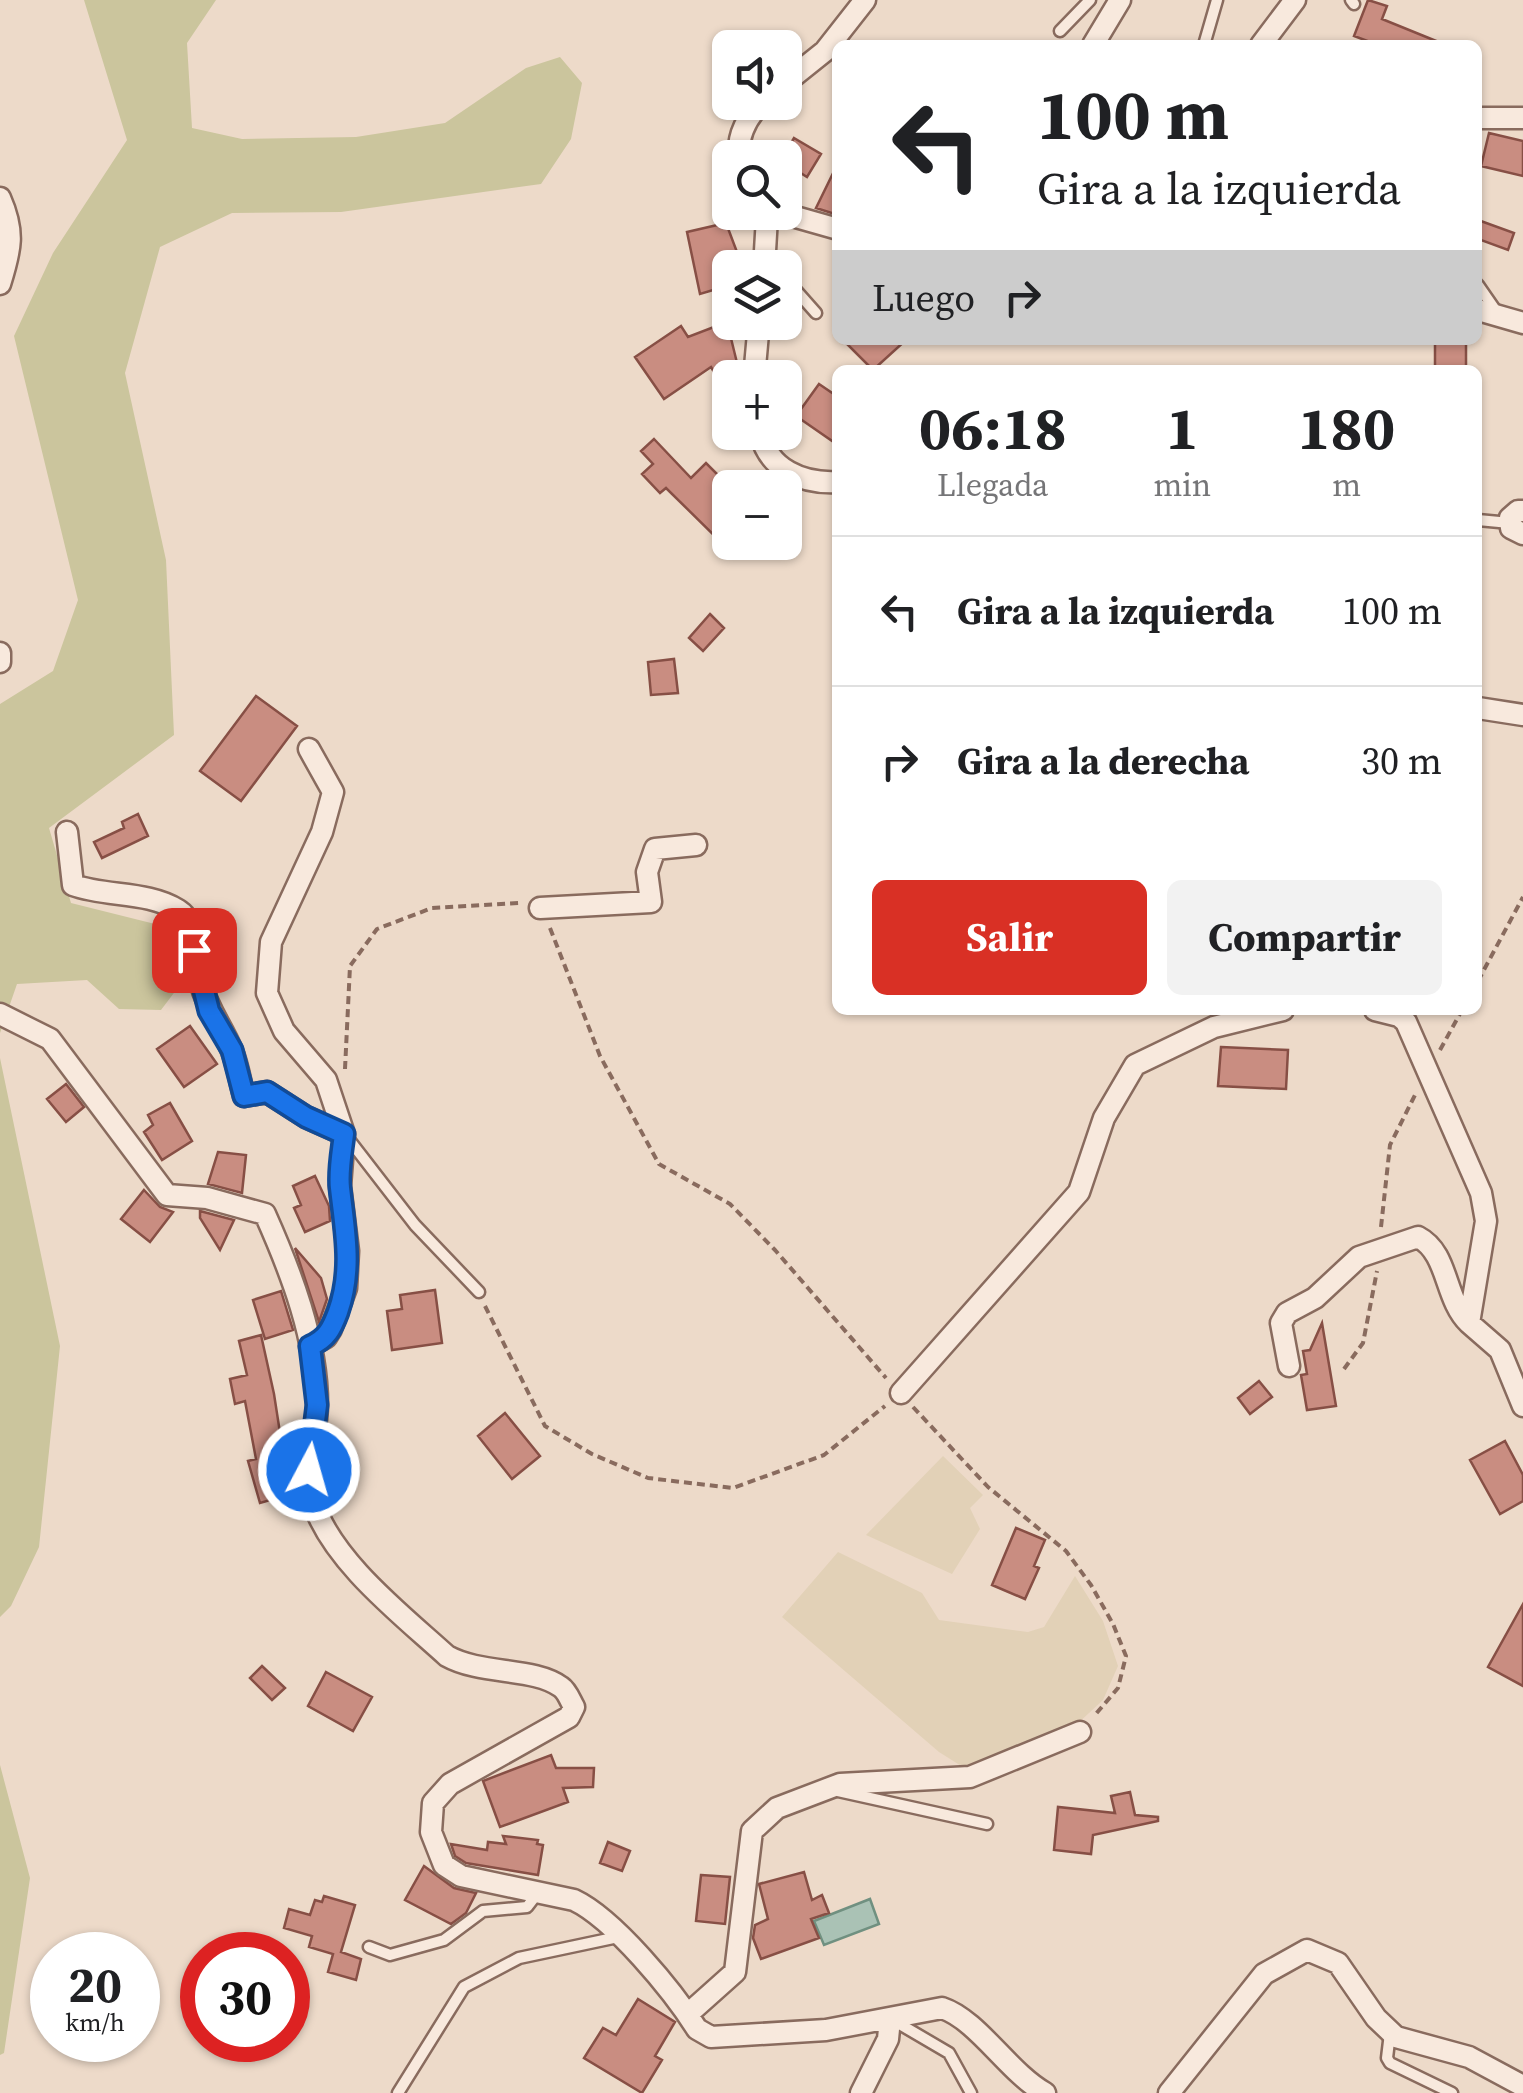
<!DOCTYPE html>
<html lang="es">
<head>
<meta charset="utf-8">
<style>
	body { margin:0; font-family:"Source Serif 4",serif; background:#f2f2f2; color:#202124; height:100vh; display:flex; flex-direction:column; font-size:38px; white-space:nowrap }
	* { box-sizing:border-box; margin:0 }
	p { font-size:32px; color:#757577 }
	.icon { flex:none; width:55px; height:55px; fill:none; stroke:currentColor; stroke-width:2; stroke-linecap:round; stroke-linejoin:round }
	.map { position:relative; flex:1; overflow:hidden }
	.side { position:absolute; left:832px; top:365px; width:650px; height:650px; display:flex; flex-direction:column; background:#fff; border-radius:15px; box-shadow:0 2px 8px #0004 }
	.side>* { flex:none }
	.hud { position:absolute; left:832px; top:40px; width:650px; height:305px; border-radius:15px; box-shadow:0 2px 8px #0004; background:#fff; color:#202124; overflow:hidden }
	.controls { position:absolute; left:712px; top:30px; display:grid; gap:20px }
	.controls a { display:grid; place-items:center; width:90px; height:90px; border-radius:15px; background:#fff; box-shadow:0 2px 8px #0004; font-size:50px }
	.speed { position:absolute; left:30px; top:1932px; display:flex; gap:20px; font-size:50px; font-weight:700; text-align:center }
	.speed>* { display:grid; place-content:center; width:130px; height:130px; border-radius:50%; background:#fff; box-shadow:0 2px 8px #0004; line-height:1 }
	.speed small { font-size:25px; font-weight:400 }
	.speed .limit { border:15px solid #d22; background:#fff; color:#111 }
	.pin { position:absolute; display:grid; place-items:center; width:85px; height:85px; color:#fff; margin:-42px; border-radius:20px; box-shadow:0 5px 15px #0006 }
	.me { position:absolute; width:110px; margin:-55px; rotate:6deg; stroke-linejoin:round; filter:drop-shadow(0 0 8px #0008) }
	.turn { display:flex; align-items:center; gap:35px; height:210px; padding:0 40px; font-size:45px }
	.turn .icon { width:130px; height:130px; stroke-width:2.5 }
	.turn b { display:block; font-size:70px; line-height:85px }
	.then { display:flex; align-items:center; height:95px; padding:0 40px; background:#0003; gap:20px; font-size:38px }
	.eta { display:flex; justify-content:space-evenly; align-items:center; height:170px; text-align:center }
	.eta b { font-size:60px; font-weight:700; line-height:70px }
	.action { display:flex; gap:20px; margin-top:auto; padding:20px 40px }
	.action a { flex:1; height:115px; border-radius:15px; background:#d93025; color:#fff; font-size:40px; font-weight:700; line-height:115px; text-align:center }
	.action a+a { background:#f2f2f2; color:#202124 }
	ul { padding:0; list-style:none }
	li { display:flex; align-items:center; gap:30px; height:150px; padding:0 40px; border-top:2px solid #e0e0e0 }
	li div { flex:1 }
	li b { display:block; font-size:38px }
	li em { font-style:normal }
	.map>svg:first-child { display:block }
</style>
</head>
<body>
<div class="map">
<svg width="1523" height="2093" viewBox="0 0 1523 2093">
	<rect width="100%" height="100%" fill="#eddac9"/>
	<path fill="#e2d1b7" d="M943,1456L983,1495L970,1508L980,1529L952,1574L866,1535Z
		M838,1552L922,1593L939,1620L1028,1632L1044,1627L1075,1576L1103,1621L1118,1666L1103,1700L1075,1726L966,1769L939,1752L782,1617Z"/>
	<path fill="#cbc59d" d="M84,0H216L187,43L192,128L242,139L356,137L445,123L526,68L560,57L582,83L571,139L541,184L341,212L232,213L160,247L125,373L166,560L174,735L49,828L71,903L175,929L186,977L161,1010L119,1009L87,980L17,984L0,1033V704L53,671L78,600L14,336L53,253L127,140Z
		M0,1058L60,1346L39,1547L11,1606L0,1617Z
		M0,1765L30,1878L4,2053L0,2055Z"/>
	<path fill="#aac2b5" stroke="#709080" stroke-width="2.5" d="M870,1899L879,1924L824,1945L814,1921Z"/>
	<path fill="#c98d81" stroke="#874f45" stroke-width="2.5" d="M1368,0L1387,6L1382,19L1446,45H1378L1354,36Z
		M1489,133L1523,141V176L1481,166Z
		M794,138L821,154L807,177L785,163V158H782Z
		M838,163V215L816,208Z
		M1478,220L1514,233L1508,250L1478,239Z
		M726,223L743,268H730V285L700,294L687,232Z
		M727,322L739,371L717,377L711,367L664,399L635,357L681,326L688,337Z
		M843,340H906L873,370Z
		M1435,340H1466V370H1435Z
		M819,384L838,397V445L796,416Z
		M654,439L691,478L706,463L730,487V551L666,488L660,493L642,474L653,464L641,451Z
		M710,614L724,628L703,651L689,638Z
		M674,659L678,693L651,695L648,662Z
		M256,696L297,726L241,801L200,771Z
		M138,814L148,836L102,858L94,842L124,828L122,822Z
		M190,1026L217,1064L184,1087L157,1049Z
		M1221,1047L1288,1050L1286,1089L1218,1086Z
		M66,1084L84,1107L66,1122L47,1099Z
		M170,1103L192,1141L162,1160L144,1132L153,1125L148,1115Z
		M218,1152L246,1155L242,1193L208,1184Z
		M315,1176L329,1206L330,1221L305,1232L294,1208L301,1205L293,1186Z
		M144,1190L160,1207L173,1212L150,1242L121,1219Z
		M200,1211L234,1220L220,1250L200,1218Z
		M295,1248L321,1278L327,1299L319,1322Z
		M435,1290L442,1343L392,1350L387,1311L402,1309L400,1295Z
		M281,1291L293,1330L265,1339L253,1300Z
		M1322,1323L1336,1406L1307,1410L1301,1375L1307,1374L1303,1351L1310,1350Z
		M261,1335L274,1394L285,1465L280,1466L288,1495L260,1503L248,1461L256,1459L245,1401L235,1404L230,1379L247,1375L239,1341Z
		M1259,1381L1272,1397L1250,1414L1238,1398Z
		M505,1413L540,1456L512,1479L478,1436Z
		M1505,1441L1523,1475V1501L1500,1514L1470,1460Z
		M1016,1528L1045,1540L1034,1566L1039,1568L1025,1599L992,1585Z
		M1523,1604V1686L1488,1667Z
		M262,1666L285,1688L272,1700L250,1678Z
		M326,1672L372,1697L353,1731L308,1706Z
		M551,1755L556,1768H594L593,1787L563,1788L568,1802L500,1827L483,1781Z
		M1130,1792L1135,1815L1158,1817V1821L1093,1835L1091,1854L1054,1850L1058,1807L1115,1813L1111,1796Z
		M503,1836L538,1840L537,1844L543,1845L538,1875L466,1863L455,1856L451,1844L487,1850L488,1842L506,1844Z
		M608,1842L630,1851L622,1871L600,1863Z
		M424,1866L454,1888L476,1893L466,1913L451,1924L405,1900Z
		M804,1872L812,1900L822,1895L829,1913L811,1919L819,1938L761,1959L753,1938L755,1925L768,1919L759,1884Z
		M701,1875L730,1877L725,1924L696,1921Z
		M324,1896L355,1905L341,1952L361,1959L356,1980L328,1972L333,1954L309,1947L312,1936L284,1928L289,1909L310,1915L315,1900L322,1902Z
		M638,1999L675,2022L655,2056L662,2060L642,2093L584,2058L603,2028L616,2035Z"/>
	<g fill="none" stroke-linecap="round" stroke-linejoin="round">
		<defs>
			<path id="lane" d="M1351,0L1354,4
				M1060,31L1090,0
				M1204,45L1217,0
				M785,278L816,313
				M1478,285L1496,311
				M1478,520L1510,523
				M347,1137L415,1225L479,1292
				M838,1791L987,1824
				M369,1947L390,1955L444,1940L483,1911L527,1907L537,1894
				M891,2019L949,2053L971,2093
				M1390,2033L1387,2058L1390,2063L1452,2093
				M398,2093L464,1987L519,1958L618,1937"/>
			<path id="street" d="M1093,45L1120,0
				M1261,45L1295,0
				M785,83L825,51L865,0
				M1478,118H1523
				M739,158C737,136 747,117 762,102
				M0,198C15,232 11,249 0,284
				M778,212L838,229
				M764,268L767,217L771,212
				M1478,310L1523,323
				M754,378L759,322
				M760,432C768,470 803,484 838,482
				M1523,511H1518L1510,518L1511,528L1523,534
				M0,653V662
				M1478,708L1523,715
				M309,749L333,792L322,832L271,942L267,993L284,1031L326,1080L344,1134L340,1186L348,1251L346,1288L331,1329L326,1337L310,1346
				M67,832L73,885C106,897 148,891 178,910C197,921 195,960 200,981C207,1009 222,1026 232,1051C238,1066 240,1082 244,1096L267,1092L306,1117L344,1134
				M540,908L651,902L647,872L655,849L696,845
				M1375,1010L1399,1016L1406,1022L1481,1193L1486,1221L1469,1323L1500,1350L1523,1406
				M0,1014L50,1039L167,1195L207,1198L265,1214C291,1272 317,1340 317,1404C317,1437 303,1469 313,1502C332,1561 402,1615 447,1656C481,1675 534,1667 561,1687C567,1691 570,1700 574,1707L569,1717L450,1784L433,1803L431,1832L444,1865L461,1876L574,1900C614,1919 673,1991 697,2029L711,2037L826,2030L942,2008C978,2020 1008,2072 1045,2093
				M1289,1366L1281,1323L1287,1313L1315,1298L1359,1257L1418,1237C1449,1253 1444,1299 1469,1323
				M901,1393L1079,1192L1104,1118L1135,1065L1214,1027L1283,1010
				M688,2014L735,1972L752,1831L777,1808L840,1784L970,1777L1080,1732
				M861,2093L888,2039L890,2019
				M1169,2093L1264,1974L1307,1950L1338,1963L1376,2018L1396,2037L1469,2057L1523,2086"/>
		</defs>
		<use href="#lane" stroke="#896b5e" stroke-width="15"/>
		<use href="#street" stroke="#896b5e" stroke-width="25"/>
		<path stroke="#896b5e" stroke-width="4" stroke-dasharray="8 5" stroke-linecap="butt" d="M550,928L600,1056L659,1164L730,1204L775,1250L886,1378
			M1478,981L1523,897
			M1440,1050L1462,1010
			M345,1069L350,966L377,929L432,908L519,903
			M1381,1227L1390,1145L1416,1093
			M485,1306L545,1426L592,1454L648,1478L733,1488L824,1455L885,1406
			M1344,1369L1363,1343L1377,1271
			M913,1407L988,1487L1066,1551L1091,1585L1113,1624L1126,1656L1118,1688L1095,1715"/>
		<use href="#lane" stroke="#f8e9dd" stroke-width="10"/>
		<use href="#street" stroke="#f8e9dd" stroke-width="20"/>
	</g>
	<g fill="none" stroke-linecap="round" stroke-linejoin="round">
		<defs>
			<path id="route" d="M194,950L209,1011L232,1050L244,1096L267,1092L306,1117L344,1134C342,1151 338,1171 340,1188C345,1232 353,1269 338,1312C332,1328 327,1339 310,1346L317,1405L309,1470"/>
		</defs>
		<use href="#route" stroke="#114b97" stroke-width="25"/>
		<use href="#route" stroke="#1a73e8" stroke-width="18"/>
	</g>
</svg>
<div class="controls">
<a><svg class="icon" aria-label="sound" viewBox="0 0 24 24"><path d="M4 9h4l5-4v14l-5-4H4zM17 9q2 3 0 6"/></svg></a>
<a><svg class="icon" aria-label="search" viewBox="0 0 24 24"><circle cx="10" cy="10" r="6"/><path d="M15 15l6 6"/></svg></a>
<a><svg class="icon" aria-label="layers" viewBox="0 0 24 24"><path d="M12 4l9 5-9 5-9-5zM3 14l9 5 9-5"/></svg></a>
<a>+</a>
<a>−</a>
</div>
<div class="speed"><div>20<small>km/h</small></div><div class="limit">30</div></div>
<div class="pin" style="left:194px;top:950px;background:#d93025"><svg class="icon" aria-label="arrive" viewBox="0 0 24 24"><path d="M6 21V4h12l-3 4 3 4H6"/></svg></div>
<svg class="me" style="left:309px;top:1470px" viewBox="-20 -20 40 40"><circle r="17" fill="#1a73e8" stroke="#fff" stroke-width="3"/><path d="M0-11L8 9 0 5-8 9z" fill="#fff"/></svg>
<div class="hud">
<div class="turn"><svg class="icon" aria-label="left" viewBox="0 0 24 24"><path d="M17 20v-9H6M10 6l-5 5 5 5"/></svg><div><b>100 m</b>Gira a la izquierda</div></div>
<div class="then">Luego<svg class="icon" aria-label="right" viewBox="0 0 24 24"><path d="M7 20v-9h11M14 6l5 5-5 5"/></svg></div>
</div>
<section class="side">
<div class="eta">
<div><b>06:18</b><p>Llegada</p></div>
<div><b>1</b><p>min</p></div>
<div><b>180</b><p>m</p></div>
</div>
<ul>
<li><svg class="icon" aria-label="left" viewBox="0 0 24 24"><path d="M17 20v-9H6M10 6l-5 5 5 5"/></svg><div><b>Gira a la izquierda</b></div><em>100 m</em></li>
<li><svg class="icon" aria-label="right" viewBox="0 0 24 24"><path d="M7 20v-9h11M14 6l5 5-5 5"/></svg><div><b>Gira a la derecha</b></div><em>30 m</em></li>
</ul>
<div class="action"><a>Salir</a><a>Compartir</a></div>
</section>
</div>
</body>
</html>
